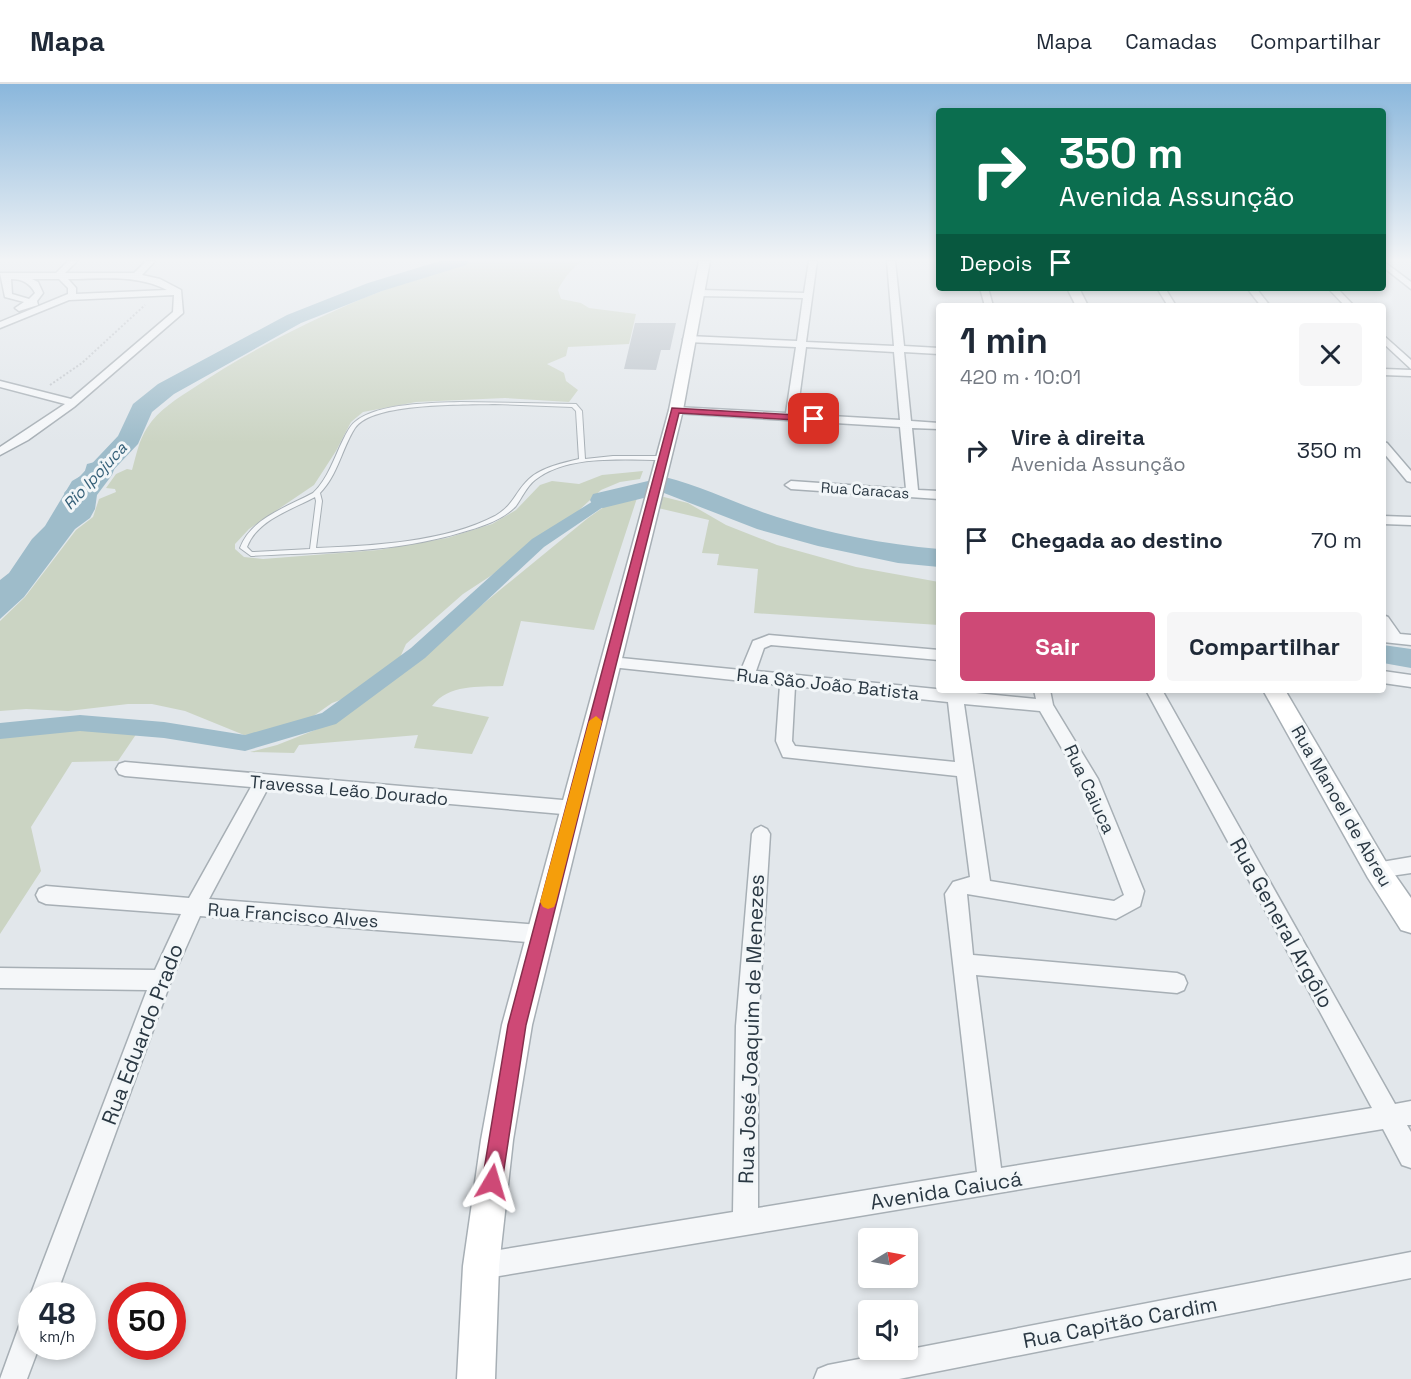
<!DOCTYPE html>
<html lang="pt">
<head>
<meta charset="utf-8">
<style>
	body { margin:0; font-family:"Space Grotesk",sans-serif; background:#f6f6f7; color:#1f2937; height:100vh; display:flex; flex-direction:column; font-size:22px; white-space:nowrap }
	* { box-sizing:border-box; margin:0 }
	p { font-size:20px; color:#747a83 }
	.icon { flex:none; width:33px; height:33px; fill:none; stroke:currentColor; stroke-width:2; stroke-linecap:round; stroke-linejoin:round }
	.map { position:relative; flex:1; overflow:hidden }
	.details { position:absolute; left:936px; top:219px; width:450px; height:390px; display:flex; flex-direction:column; background:#fff; border-radius:6px; box-shadow:0 3px 9px #0003 }
	.details>* { flex:none }
	.top-card { position:absolute; left:936px; top:24px; width:450px; height:183px; border-radius:6px; box-shadow:0 3px 9px #0003; background:#0b6e4f; color:#fff; overflow:hidden }
	.needle { width:39px; rotate:80deg }
	.fabs { position:absolute; left:858px; top:1144px; display:grid; gap:12px }
	.fabs a { display:grid; place-items:center; width:60px; height:60px; border-radius:6px; background:#fff; box-shadow:0 3px 9px #0003; font-size:30px }
	.speed { position:absolute; left:18px; top:1198px; display:flex; gap:12px; font-size:30px; font-weight:700; text-align:center }
	.speed>* { display:grid; place-content:center; width:78px; height:78px; border-radius:50%; background:#fff; box-shadow:0 3px 9px #0003; line-height:1 }
	.speed small { font-size:15px; font-weight:400 }
	.speed .limit { border:9px solid #d22; background:#fff; color:#111 }
	.pin { position:absolute; display:grid; place-items:center; width:51px; height:51px; color:#fff; margin:-26px; border-radius:12px; box-shadow:0 3px 9px #0006 }
	.me { position:absolute; width:66px; margin:-33px; rotate:7deg; stroke-linejoin:round; filter:drop-shadow(0 0 4px #0008) }
	.turn { display:flex; align-items:center; gap:21px; height:126px; padding:0 24px; font-size:27px }
	.turn .icon { width:78px; height:78px; stroke-width:2.5 }
	.turn b { display:block; font-size:42px; line-height:51px }
	.then { display:flex; align-items:center; height:57px; padding:0 24px; background:#0003; gap:12px; font-size:22px }
	.round { display:grid; place-items:center; flex:none; width:63px; height:63px; border-radius:6px; background:#f6f6f7 }
	.overview { display:flex; align-items:center; justify-content:space-between; height:102px; padding:0 24px }
	h1 { font-size:36px; font-weight:700; line-height:45px }
	.primary-button { display:flex; gap:12px; margin-top:auto; padding:12px 24px }
	.primary-button a { flex:1; height:69px; border-radius:6px; background:#ce4976; color:#fff; font-size:24px; font-weight:700; line-height:69px; text-align:center }
	.primary-button a+a { background:#f6f6f7; color:#1f2937 }
	ul { padding:0; list-style:none }
	li { display:flex; align-items:center; gap:18px; height:90px; padding:0 24px }
	li div { flex:1 }
	li b { display:block; font-size:22px }
	li em { font-style:normal }
	header { display:flex; align-items:center; gap:36px; box-sizing:border-box; height:84px; padding:0 30px; background:#fff; border-bottom:2px solid #e0e1e3 }
	header strong { font-size:28px }
	nav { display:flex; gap:33px; margin-inline-start:auto; font-size:21px }
	.map>svg:first-child { display:block }
</style>
</head>
<body>
<header>
<strong>Mapa</strong>
<nav><a>Mapa</a><a>Camadas</a><a>Compartilhar</a></nav>
</header>
<div class="map">
<svg width="1411" height="1295" viewBox="0 0 1411 1295">
	<rect width="100%" height="100%" fill="#e2e7eb"/>
	<path fill="#cbd4c3" d="M472,177H585C575,179 562,197 558,206L561,215L581,219L589,224L636,230L629,260L568,263L566,272L547,280L564,289L566,297L578,306L569,318L505,314L416,318L363,328L351,338L336,367L314,401L249,445L235,460V465L244,473L263,475L378,466L447,454L492,440L516,426L540,401L552,397L579,400L602,391L643,387L640,395L620,398L601,406L565,439L543,453L524,470L463,510L406,560L398,578L356,610L332,619L302,640L272,649L244,651L185,627L152,620H128L68,627L26,625L0,627V537L25,513L76,446L93,433L99,415L116,408L115,405L106,404L116,390L127,385L132,386C136,372 139,356 147,344C158,326 178,314 195,303C272,251 382,201 472,177Z
		M660,412L688,419L726,441L777,461L856,483L939,498V541L754,529L758,485L717,481L719,470L702,469L709,436L658,424Z
		M637,414L594,546L521,537L503,602C478,603 449,600 432,622L489,633L472,670L414,664L418,651L299,661L294,669L250,668L277,661L338,637L421,576L478,524L588,434L608,420Z
		M77,644L137,649L118,677L72,678L31,743L41,787L0,850V652Z"/>
	<path fill="#9ebcca" d="M126,370L117,378L112,391L97,411L95,425L90,434L75,445L24,513L0,535V496L9,489L32,455L45,442L72,397L84,390L87,380Z
		M1383,561L1411,565V584L1383,579Z"/>
	<g fill="none" stroke-linecap="round" stroke-linejoin="round">
		<path fill="#9ebcca" fill-rule="evenodd" d="M603,411L611,416L609,419L544,463L425,574L336,640L245,667L164,654L80,647L0,655V639L80,631L164,638L245,651L322,629L411,564L532,455Z"/>
		<path fill="#9ebcca" fill-rule="evenodd" d="M440,177H469L466,181L382,207L301,239L174,310L152,328L138,360L86,415L77,417L68,415L64,409L118,352L133,320L158,300L287,231L368,199Z
			M665,393C704,403 739,421 777,433C830,450 884,460 939,465V483L898,479L818,462L757,445L664,409L603,424L593,422L590,416L593,410Z"/>
	</g>
	<path fill="#b9c1c8" d="M635,239H676L670,266H661L656,286L624,285Z"/>
	<g fill="none" stroke-linecap="round" stroke-linejoin="round">
		<defs>
			<path id="service" d="M460,318L576,320L582,327L585,375L613,372H663L666,374L663,376C623,376 568,370 535,396C526,403 522,414 516,422C503,436 481,443 463,448C395,469 322,468 251,472L240,464C251,434 287,423 313,409C328,395 334,374 343,356C346,350 350,341 356,337C379,319 431,319 460,318ZM495,320L572,323L576,327L579,375C563,379 542,383 529,395C515,408 514,421 495,432C446,458 371,462 316,464L322,417L320,409C338,391 342,364 355,344C372,318 465,321 495,320ZM315,413L316,417L310,465L252,468L247,463C257,436 291,426 315,413Z"/>
			<path id="minor" d="M68,177H77L65,189H134L146,177H155L142,191L160,195L181,206L183,229L74,323L28,356L0,371V363L65,320L0,303V297L71,315L173,228L174,211L69,216L0,244V238L68,210V204L59,195H32L38,198L43,209L37,217L38,221L19,227L15,224L24,218L5,213L0,189H56ZM11,195C22,195 30,199 35,209L29,215L12,210ZM68,195C102,195 137,190 167,206L76,210V204Z
				M809,177H817L806,258L894,262L887,177H895L904,262L939,264V270L904,268L911,337L939,339V345L912,344L918,406L939,407V415L791,405L785,401L791,397L906,405L900,343L676,329L671,326L676,323L786,329L796,263L688,258L683,255L688,252L797,257L803,214L700,212L696,209L700,206L804,209ZM806,263L894,268L900,336L797,330Z
				M1383,177L1411,198V205L1383,183Z
				M980,204H988L993,222H985Z
				M1157,204H1165L1176,222H1168Z
				M1247,204H1256L1270,222H1261Z
				M1328,204H1337L1354,222H1345Z
				M1383,251L1411,276V285L1383,259Z
				M1383,285L1411,286V292L1383,291Z
				M1383,358L1387,359L1411,387V398L1407,397L1383,368Z
				M1383,432L1411,433V441L1383,440Z
				M1383,531L1388,533L1400,550L1411,551V561L1383,558Z
				M769,551L939,566V576L771,561L764,564L756,587L1036,615L1034,606H1050L1053,621L1098,695L1144,807L1140,822L1116,835L967,810L973,871L1177,889L1184,892L1187,899L1184,906L1177,909L976,891L1001,1084L1372,1024L1146,606H1162L1395,1020L1411,1017V1041H1407L1411,1048V1084L1402,1081L1383,1045L481,1195L472,1191L468,1182L472,1173L481,1169L733,1128L736,942L752,750L755,745L761,742L767,745L770,750L758,942V1124L977,1088L945,810L953,798L970,793L957,692L783,673L776,657L780,601L611,583L603,578L611,573L741,586L753,557ZM795,602L948,618L955,678L795,662L792,657ZM964,620L1040,627L1081,697L1124,811L1114,817L990,797Z
				M1383,587L1411,591V603L1383,599Z
				M125,678L574,717L580,719L583,724L580,729L574,731L268,704L209,815L540,841L547,843L550,850L547,857L540,859L200,832L171,897L56,1212H32V1216L30,1212L147,906L0,904V884L155,886L181,830L46,820L39,817L36,811L39,805L46,802L189,814L251,703L125,692L119,690L116,685L119,680Z
				M1411,773V789L1377,794L1370,792L1368,786L1370,780Z
				M1411,1168V1194L899,1295H814L818,1285L828,1281Z
				M32,1231V1263H39L27,1295H0L22,1234Z"/>
			<path id="secondary" d="M699,177H710L683,326L532,941L513,1056L499,1182L495,1295H457L463,1182L481,1056L502,941L669,326Z
				M1067,204H1079L1088,222H1076Z
				M1263,606H1285L1386,778L1411,814V849L1401,846L1368,794Z"/>
		</defs>
		<use href="#service" stroke="#a7afb5" stroke-width="2"/>
		<use href="#minor" stroke="#a7afb5" stroke-width="3"/>
		<use href="#secondary" stroke="#a7afb5" stroke-width="3"/>
		<path stroke="#c0c5ca" stroke-width="2" stroke-dasharray="2 2" stroke-linecap="butt" d="M50,301L82,279L145,221"/>
		<use href="#service" fill="#f5f7f9" fill-rule="evenodd"/>
		<use href="#minor" fill="#f5f7f9" fill-rule="evenodd"/>
		<use href="#secondary" fill="#fff" fill-rule="evenodd"/>
	</g>
	<linearGradient id="sky" x2="0" y2="1"><stop stop-color="#8ab7dc"/><stop offset="0.49" stop-color="#f2f4f6"/><stop offset="1" stop-color="#f2f4f6" stop-opacity="0"/></linearGradient>
	<rect width="1411" height="359" fill="url(#sky)"/>
	<path fill="#ce4976" stroke="#862f4d" stroke-width="1.5" d="M672,324L814,332L819,335L814,337L679,329L526,941L502,1098L499,1105L492,1108L485,1105L482,1098L508,941Z"/>
	<path fill="#f59e0b" d="M596,632L602,637L556,818L554,823L548,825L543,823L540,818L589,637Z"/>
	<g text-anchor="middle" dominant-baseline="central" stroke-width="6" stroke-linejoin="round" paint-order="stroke">
		<g font-size="15" fill="#2a3843" stroke="#f2f6f8">
			<text transform="translate(865 406) rotate(4)">Rua Caracas</text>
		</g>
		<g font-size="16" font-style="italic" fill="#345f77" stroke="#f2f6f8">
			<text transform="translate(95 392) rotate(-47)">Rio Ipojuca</text>
		</g>
		<g font-size="18" fill="#2a3843" stroke="#f2f6f8">
			<text transform="translate(828 600) rotate(6)">Rua São João Batista</text>
			<text transform="translate(1090 705) rotate(65)">Rua Caiuca</text>
			<text transform="translate(349 706) rotate(5)">Travessa Leão Dourado</text>
			<text transform="translate(1342 722) rotate(60)">Rua Manoel de Abreu</text>
			<text transform="translate(293 831) rotate(4)">Rua Francisco Alves</text>
		</g>
		<g font-size="21" fill="#2a3843" stroke="#f2f6f8">
			<text transform="translate(1282 839) rotate(61)">Rua General Argôlo</text>
			<text transform="translate(751 945) rotate(-88)">Rua José Joaquim de Menezes</text>
			<text transform="translate(142 950) rotate(-69)">Rua Eduardo Prado</text>
			<text transform="translate(946 1106) rotate(-9)">Avenida Caiucá</text>
			<text transform="translate(1120 1238) rotate(-11)">Rua Capitão Cardim</text>
		</g>
	</g>
</svg>
<div class="fabs">
<a><svg class="needle" viewBox="-14 -14 28 28"><path d="M0-13l5 13h-10z" fill="#e53935"/><path d="M0 13l5-13h-10z" fill="#747a83"/></svg></a>
<a><svg class="icon" aria-label="sound" viewBox="0 0 24 24"><path d="M4 9h4l5-4v14l-5-4H4zM17 9q2 3 0 6"/></svg></a>
</div>
<div class="speed"><div>48<small>km/h</small></div><div class="limit">50</div></div>
<div class="pin" style="left:814px;top:335px;background:#d93025"><svg class="icon" aria-label="arrive" viewBox="0 0 24 24"><path d="M6 21V4h12l-3 4 3 4H6"/></svg></div>
<svg class="me" style="left:492px;top:1098px" viewBox="-20 -20 40 40"><path d="M0-17L14 15 0 8-14 15z" fill="#ce4976" stroke="#fff" stroke-width="4"/></svg>
<div class="top-card">
<div class="turn"><svg class="icon" aria-label="right" viewBox="0 0 24 24"><path d="M7 20v-9h11M14 6l5 5-5 5"/></svg><div><b>350 m</b>Avenida Assunção</div></div>
<div class="then">Depois<svg class="icon" aria-label="arrive" viewBox="0 0 24 24"><path d="M6 21V4h12l-3 4 3 4H6"/></svg></div>
</div>
<section class="details">
<div class="overview"><div><h1>1 min</h1><p>420 m · 10:01</p></div><a class="round"><svg class="icon" aria-label="close" viewBox="0 0 24 24"><path d="M6 6l12 12M18 6L6 18"/></svg></a></div>
<ul>
<li><svg class="icon" aria-label="right" viewBox="0 0 24 24"><path d="M7 20v-9h11M14 6l5 5-5 5"/></svg><div><b>Vire à direita</b><p>Avenida Assunção</p></div><em>350 m</em></li>
<li><svg class="icon" aria-label="arrive" viewBox="0 0 24 24"><path d="M6 21V4h12l-3 4 3 4H6"/></svg><div><b>Chegada ao destino</b></div><em>70 m</em></li>
</ul>
<div class="primary-button"><a>Sair</a><a>Compartilhar</a></div>
</section>
</div>
</body>
</html>
